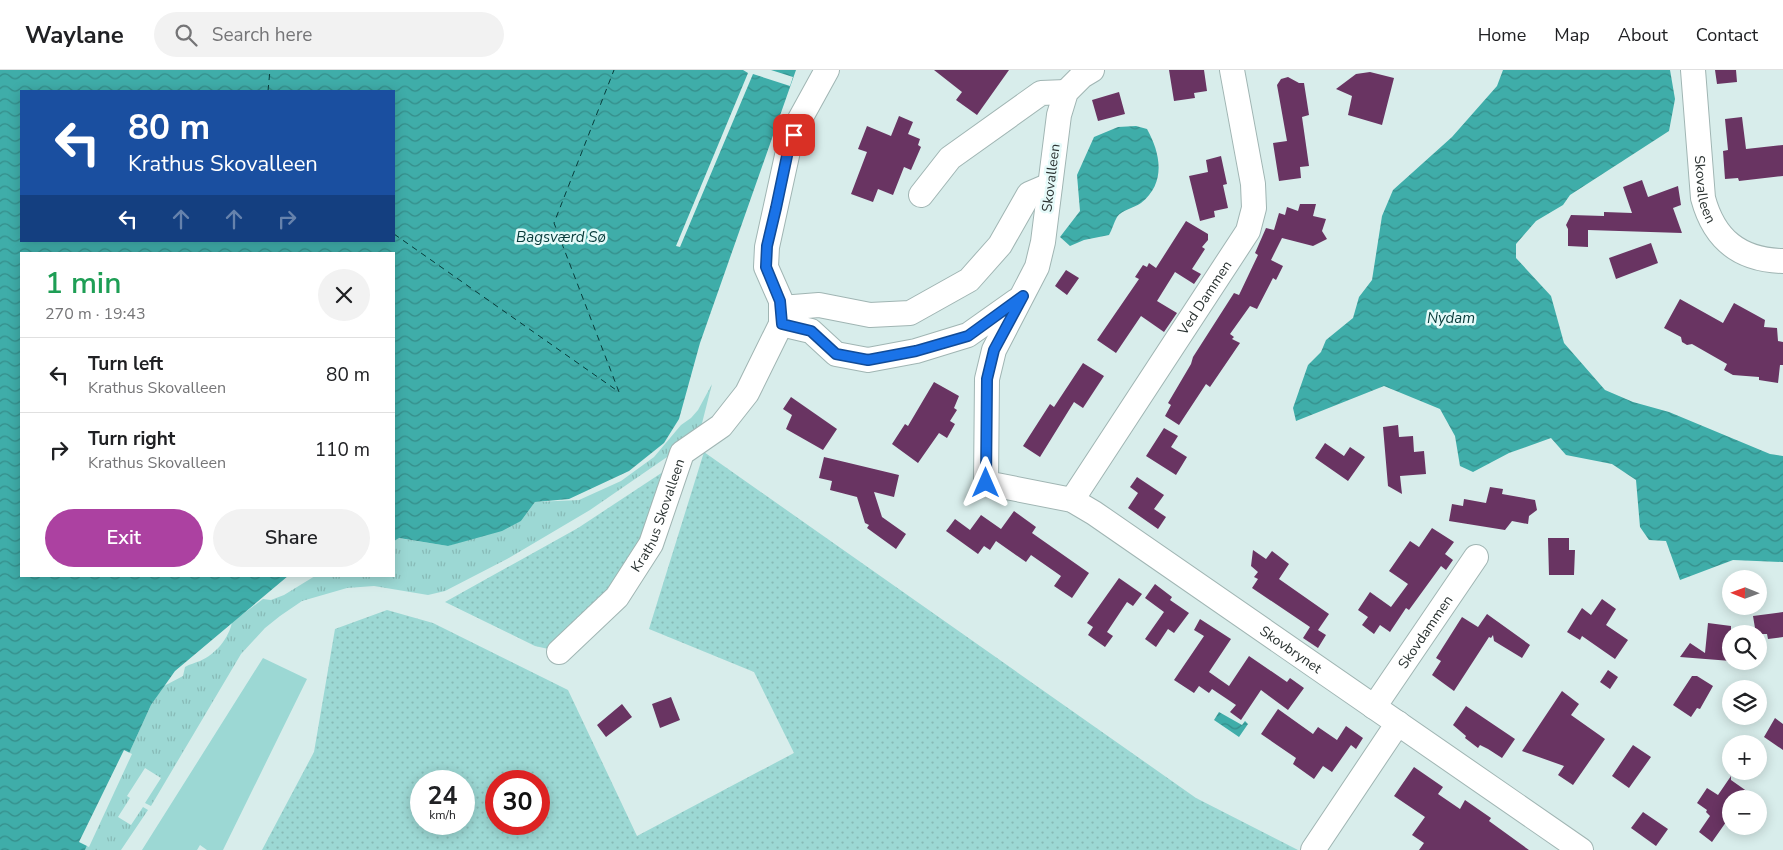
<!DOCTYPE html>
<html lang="en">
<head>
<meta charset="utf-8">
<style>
	body { margin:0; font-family:"Nunito Sans",sans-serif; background:#f2f2f2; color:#202124; height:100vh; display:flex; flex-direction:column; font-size:19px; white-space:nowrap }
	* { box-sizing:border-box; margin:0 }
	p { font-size:16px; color:#757577 }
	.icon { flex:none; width:28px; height:28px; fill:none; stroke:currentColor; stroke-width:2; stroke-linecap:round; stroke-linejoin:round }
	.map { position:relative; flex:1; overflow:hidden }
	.details { position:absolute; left:20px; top:182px; width:375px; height:325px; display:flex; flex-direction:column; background:#fff; border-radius:0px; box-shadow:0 2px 12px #0003 }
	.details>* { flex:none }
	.hud { position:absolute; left:20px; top:20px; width:375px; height:152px; border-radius:0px; box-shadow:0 2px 12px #0003; background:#1a4fa0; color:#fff; overflow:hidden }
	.needle { width:32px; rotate:271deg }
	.controls { position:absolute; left:1722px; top:500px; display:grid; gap:10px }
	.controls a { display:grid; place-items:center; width:45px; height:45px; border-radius:50%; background:#fff; box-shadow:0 2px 12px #0003; font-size:25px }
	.speed { position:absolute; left:410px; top:700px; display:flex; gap:10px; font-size:25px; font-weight:700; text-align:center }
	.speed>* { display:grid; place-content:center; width:65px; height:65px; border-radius:50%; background:#fff; box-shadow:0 2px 12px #0003; line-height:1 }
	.speed small { font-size:12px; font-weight:400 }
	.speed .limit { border:8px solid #d22; background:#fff; color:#111 }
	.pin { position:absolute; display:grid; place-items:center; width:42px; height:42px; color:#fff; margin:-21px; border-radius:10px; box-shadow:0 2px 8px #0006 }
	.me { position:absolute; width:55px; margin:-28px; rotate:0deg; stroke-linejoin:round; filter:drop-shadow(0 0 4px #0008) }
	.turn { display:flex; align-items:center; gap:18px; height:105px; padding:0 25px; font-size:22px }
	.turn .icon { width:65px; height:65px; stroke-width:2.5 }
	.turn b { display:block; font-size:35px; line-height:42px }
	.lanes { display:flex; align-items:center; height:48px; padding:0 25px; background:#0003; justify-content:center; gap:25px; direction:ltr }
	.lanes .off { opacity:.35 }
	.round { display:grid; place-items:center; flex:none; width:52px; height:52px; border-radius:26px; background:#f2f2f2 }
	.overview { display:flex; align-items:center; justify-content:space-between; height:85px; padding:0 25px }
	h1 { font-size:30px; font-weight:600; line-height:38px; color:#1e9e55 }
	.action { display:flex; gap:10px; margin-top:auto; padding:10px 25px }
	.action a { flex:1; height:58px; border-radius:30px; background:#ac41a1; color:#fff; font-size:20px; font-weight:600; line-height:58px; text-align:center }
	.action a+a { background:#f2f2f2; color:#202124 }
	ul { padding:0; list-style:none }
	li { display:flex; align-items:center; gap:15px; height:75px; padding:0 25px; border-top:1px solid #e0e0e0 }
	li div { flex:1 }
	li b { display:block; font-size:19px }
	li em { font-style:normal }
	header { display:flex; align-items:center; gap:30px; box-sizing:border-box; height:70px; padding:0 25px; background:#fff; border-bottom:1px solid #e0e0e0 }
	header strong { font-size:24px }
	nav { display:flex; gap:28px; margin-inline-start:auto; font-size:18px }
	.search { width:350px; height:45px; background:#f2f2f2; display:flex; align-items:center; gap:12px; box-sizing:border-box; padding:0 18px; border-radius:28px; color:#757577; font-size:19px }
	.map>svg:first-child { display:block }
</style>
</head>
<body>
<header>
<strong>Waylane</strong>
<div class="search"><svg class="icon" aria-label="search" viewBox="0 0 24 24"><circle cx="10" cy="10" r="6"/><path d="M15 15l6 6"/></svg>Search here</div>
<nav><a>Home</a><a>Map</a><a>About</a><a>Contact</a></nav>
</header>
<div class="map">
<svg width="1783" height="780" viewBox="0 0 1783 780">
	<defs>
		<pattern id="grass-tufts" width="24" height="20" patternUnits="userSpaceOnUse" patternTransform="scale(1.25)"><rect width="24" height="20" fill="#9cd8d4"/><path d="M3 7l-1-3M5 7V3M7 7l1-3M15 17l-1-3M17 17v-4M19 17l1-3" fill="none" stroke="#87bab6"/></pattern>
		<pattern id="park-dots" width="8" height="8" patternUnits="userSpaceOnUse" patternTransform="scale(1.25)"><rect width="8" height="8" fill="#9cd8d4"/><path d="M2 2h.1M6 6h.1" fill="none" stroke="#87bab6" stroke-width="1.8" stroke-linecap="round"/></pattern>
		<pattern id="water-waves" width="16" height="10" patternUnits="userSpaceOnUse" patternTransform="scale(1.25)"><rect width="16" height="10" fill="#3fada9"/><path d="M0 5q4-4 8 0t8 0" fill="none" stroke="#358d8a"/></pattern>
	</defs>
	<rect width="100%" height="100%" fill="#d8edeb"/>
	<path fill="url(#grass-tufts)" d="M712,314L699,365L590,440L507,489L445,521L428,525L374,516L347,518L302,531L280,546L265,558L241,584L151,736L145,733L161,708L145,698L127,726L130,728L118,747L131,755L143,737L148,740L121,780H85L151,635L164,616L183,606L185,597C190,594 195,593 200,591C216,584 229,568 232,552L263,529L271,530L284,525L315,506H394V471L398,468L448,476L521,451L535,432L579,430L621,411L654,387L681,355L691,348L698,340Z"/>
	<path fill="url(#park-dots)" fill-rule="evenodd" d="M704,382L1196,728L1298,780H262L314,682L335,559L387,540L433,553L568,620L637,766L794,683L754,602L649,559ZM421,711H464V754H421ZM496,711H539V754H496Z
		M675,394L648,473L612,526L553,580L535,576L445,532L578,458Z"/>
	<path fill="#9cd8d4" d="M263,588L307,609L223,780H207L200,775L197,780H142Z"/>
	<path fill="url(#water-waves)" fill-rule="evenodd" d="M0,0H796L700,273L679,349L664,373L629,401L569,429L535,432L521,451L502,461L448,476L399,468L394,471V184H21V506H288L175,601L151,635L85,780H0ZM21,21H394V171H21Z
		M1503,0H1670L1675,29L1669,61L1570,125L1563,135L1536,151L1516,174V188L1551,226L1564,273L1605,320L1633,332L1669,342L1770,384L1783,386V492L1733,490L1680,510L1666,471L1649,470L1640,457L1636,410L1612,394L1566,385L1551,368L1509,383L1473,402L1460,396L1455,366L1440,339L1384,316L1296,351L1293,338L1308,295L1321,282L1326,270L1353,248L1359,227L1372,210L1382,146L1393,120L1452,67L1497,16Z
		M1136,56L1147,59C1161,84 1166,113 1141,133C1134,138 1122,140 1117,147C1114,152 1112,160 1109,165L1084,170L1070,176L1060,167L1080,141L1077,105L1094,67L1118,57Z
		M1219,642L1242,655L1245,651L1248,654L1239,667L1214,650Z"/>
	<path fill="#d8edeb" d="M743,0H771L793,7L790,16L753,4L680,177L676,176L748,3Z
		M124,680L132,684L89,777L79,772Z"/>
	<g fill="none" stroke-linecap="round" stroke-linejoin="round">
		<path stroke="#073b3a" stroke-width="1" stroke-dasharray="6 5" stroke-linecap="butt" d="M268,21L270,0
			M394,164L619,322L554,153L614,0"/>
	</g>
	<path fill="#693462" d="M934,0H1009L977,45L956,30L962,22Z
		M1169,0H1204L1207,21L1194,23L1195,28L1174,31Z
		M1715,0H1736L1737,12L1717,14Z
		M1370,2L1394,8L1382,55L1348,45L1352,26L1336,19L1356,4Z
		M1288,7L1299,13H1304L1309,45L1302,47L1309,96L1300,97L1301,108L1279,111L1273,73L1287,71L1277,15L1281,9Z
		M1119,22L1125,44L1098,51L1092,30Z
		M899,46L913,52L908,64L920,69L918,75L921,77L911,100L904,97L893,125L878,119L873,132L851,124L867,82L858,79L867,56L891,66Z
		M1742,47L1746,79L1783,75V106L1739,111L1738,108L1725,109L1723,81L1728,80L1725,49Z
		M1221,86L1227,114L1223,115L1228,138L1214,141L1215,147L1200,151L1189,106L1208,102L1206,90Z
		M1642,110L1648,127L1678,116L1681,135L1673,138L1682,163L1588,160V177L1568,176V159L1566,155L1571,145L1604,146V142L1632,143L1623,117Z
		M1300,134H1316L1313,146L1326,149L1322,161L1327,169L1313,176L1282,168L1271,190L1283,196L1276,210L1273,208L1257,239L1250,236L1230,264L1234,267L1232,269L1240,273L1210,317L1206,314L1179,355L1165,346L1171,335L1168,333L1191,294L1193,287L1234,223L1239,225L1258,185L1255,183L1266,158L1274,160L1279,143L1285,145L1287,137L1298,141Z
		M1186,151L1208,164V170L1202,177L1205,179L1192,199L1201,204L1194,214L1175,202L1157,231L1177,243L1164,262L1141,246L1116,283L1097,270L1139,209L1135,207L1143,195L1147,197L1149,193L1156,198Z
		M1651,173L1658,193L1616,209L1609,188Z
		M1066,200L1079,208L1067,225L1055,216Z
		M1680,229L1723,253L1734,233L1765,250L1764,257L1777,258L1778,271L1783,272V295H1780L1778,313L1759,310V307L1733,305L1724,300L1727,294L1692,274L1687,275L1682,272L1681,267L1664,258Z
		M1083,293L1104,306L1083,338L1074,332L1040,387L1023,376L1050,334L1054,337Z
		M934,312L959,326L954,338L957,340L950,351L955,354L947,368L939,363L918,393L892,374L905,354L908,356Z
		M791,327L837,359L823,380L786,359L792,345L783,339Z
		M1398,355L1399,367L1413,366L1414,382L1424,381L1426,404L1400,406L1402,424L1388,416L1383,357Z
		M1164,358L1178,366L1171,377L1187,387L1176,405L1146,386Z
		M1325,373L1344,386L1350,377L1365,387L1348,411L1315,388Z
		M824,387L899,405L894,427L874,422L882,447L906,464L896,479L867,458L869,455L865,453L857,427L830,420L832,411L819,408Z
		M1137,407L1164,425L1154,439L1166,447L1158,459L1128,438L1138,423L1130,417Z
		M1490,417L1503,419L1502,424L1535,430L1537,440L1529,446L1528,454L1512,451L1505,460L1449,451L1452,434L1463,436L1464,429L1486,433Z
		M1014,441L1036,457L1032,463L1089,503L1072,528L1054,516L1061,506L1031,485L1026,492L996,471L990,480L984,476L978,484L946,461L955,449L970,460L981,445L1001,459Z
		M1432,458L1454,472L1445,484L1453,490L1446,500L1441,496L1409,540L1406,538L1390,562L1380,555L1374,564L1362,555L1368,547L1358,540L1370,522L1391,537L1408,514L1389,501L1410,471L1419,477Z
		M1548,468H1569V480H1575L1574,505H1549Z
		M1253,480L1266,489L1272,481L1289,494L1279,509L1329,544L1318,560L1326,565L1318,578L1303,568L1310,557L1252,518L1258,509L1254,507L1258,502L1251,496Z
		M1119,508L1142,524L1133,536L1127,532L1107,562L1113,566L1105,577L1088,565L1093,557L1087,553Z
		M1155,514L1172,527L1170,530L1189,543L1174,563L1168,559L1156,577L1145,569L1164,542L1145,528Z
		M1602,529L1616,539L1606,555L1628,570L1615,589L1582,566L1580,570L1567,562L1582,538L1591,545Z
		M1783,542V567L1768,569L1767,564H1756L1753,546Z
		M1487,544L1530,575L1522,588L1494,571L1493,565L1491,568L1489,567L1454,621L1432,605L1441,591L1436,588L1462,547L1478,557Z
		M1200,549L1231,569L1209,602L1229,616L1249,586L1287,612L1290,608L1304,618L1288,640L1261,620L1241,650L1230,642L1236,635L1212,619L1209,623L1199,616L1194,623L1174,610L1204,566L1194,560Z
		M1708,553L1731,556V591L1680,587L1690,573L1705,583Z
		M1608,600L1618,607L1610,619L1600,612Z
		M1692,606H1697L1713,616L1700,639L1697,638L1691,647L1673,635Z
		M1562,621L1579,634L1571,645L1605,669L1573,715L1558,705L1564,696L1522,681Z
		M671,627L680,650L660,658L652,634Z
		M622,634L632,647L606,667L597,655Z
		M1466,636L1515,669L1502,688L1488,679L1480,675L1478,678L1465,668L1466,666L1453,655Z
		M1278,639L1313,664L1318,657L1337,670L1346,656L1363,668L1356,679L1351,675L1332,702L1323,696L1314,709L1293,694L1296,688L1261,664Z
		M1775,648L1783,654V680L1764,667Z
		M1633,675L1651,687L1629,718L1612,706Z
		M1414,697L1443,717L1438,724L1460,739L1465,730L1491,748L1489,751L1529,780H1419L1424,773L1412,765L1425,747L1394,726Z
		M1731,706V710L1758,729H1731V745L1712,772L1699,762L1710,746L1706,742L1707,740L1697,733L1707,718L1718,725Z
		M1643,742L1668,759L1656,776L1631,758Z"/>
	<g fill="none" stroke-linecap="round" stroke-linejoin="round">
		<defs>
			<g id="minor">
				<path id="s1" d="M1092,0L1082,6L1066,22L1059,45L1043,172L1037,197L994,280L987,309L986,413L1072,430L1094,443L1581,780"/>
				<path id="s2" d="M1693,0L1703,128C1714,169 1739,190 1783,191"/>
				<path d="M921,125L950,88L1041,23L1066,22"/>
				<path d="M781,238L819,235L870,245L910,243L969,210L1000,175L1029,124L1050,115"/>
				<path d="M781,254L811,261L836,284L868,290L916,281L968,265L1016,231"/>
				<path id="s3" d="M1072,430L1248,161L1254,138L1253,114L1232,0"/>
				<path id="s4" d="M559,582L617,527L651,474L682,383L721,356L747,323L781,254V231L766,197L767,177L788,81L800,49L827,0"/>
				<path id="s5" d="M1374,637L1476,487"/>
				<path d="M1313,780L1398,653"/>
			</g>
		</defs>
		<use href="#minor" stroke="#a0b5b3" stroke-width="26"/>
		<use href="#minor" stroke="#fff" stroke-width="24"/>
	</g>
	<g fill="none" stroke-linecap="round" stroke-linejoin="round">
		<defs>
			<path id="route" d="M794,65L788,81L776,138L767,176L766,197L780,231L782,254L811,261L836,284L868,290L916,281L968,266L1023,226L994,280L987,309L986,413"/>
		</defs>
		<use href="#route" stroke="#114b97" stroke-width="12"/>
		<use href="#route" stroke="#1a73e8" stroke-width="9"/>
	</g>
	<g text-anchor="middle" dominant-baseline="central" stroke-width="5" stroke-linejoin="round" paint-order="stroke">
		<g font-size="14" fill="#2a3231" stroke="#e5faf9">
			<text transform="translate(1051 108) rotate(-83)">Skovalleen</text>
			<text stroke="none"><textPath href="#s2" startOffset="120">Skovalleen</textPath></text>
			<text stroke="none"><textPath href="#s3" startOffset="242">Ved Dammen</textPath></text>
			<text stroke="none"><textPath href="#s4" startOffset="172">Krathus Skovalleen</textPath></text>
			<text stroke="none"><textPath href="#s5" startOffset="91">Skovdammen</textPath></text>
			<text stroke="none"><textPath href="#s1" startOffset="792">Skovbrynet</textPath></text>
		</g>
		<g font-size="15" font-style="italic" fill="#073b3a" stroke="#e5faf9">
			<text x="561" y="167">Bagsværd Sø</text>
			<text x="1451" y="248">Nydam</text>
		</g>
	</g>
</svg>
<div class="controls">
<a><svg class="needle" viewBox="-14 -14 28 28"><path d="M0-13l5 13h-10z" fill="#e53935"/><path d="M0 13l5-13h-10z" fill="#757577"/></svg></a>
<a><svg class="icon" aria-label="search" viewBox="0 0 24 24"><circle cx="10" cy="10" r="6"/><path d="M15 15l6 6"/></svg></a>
<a><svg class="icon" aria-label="layers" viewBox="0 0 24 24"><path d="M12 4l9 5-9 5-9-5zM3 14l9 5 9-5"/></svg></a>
<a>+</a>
<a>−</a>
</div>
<div class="speed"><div>24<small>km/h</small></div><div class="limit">30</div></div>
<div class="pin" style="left:794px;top:65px;background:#d93025"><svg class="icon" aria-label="arrive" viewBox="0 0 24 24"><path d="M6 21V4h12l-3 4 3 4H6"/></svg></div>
<svg class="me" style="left:986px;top:413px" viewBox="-20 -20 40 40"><path d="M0-17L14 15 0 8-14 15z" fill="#1a73e8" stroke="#fff" stroke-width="4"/></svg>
<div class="hud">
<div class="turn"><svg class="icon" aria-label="left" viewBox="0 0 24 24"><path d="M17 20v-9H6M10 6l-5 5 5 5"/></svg><div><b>80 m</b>Krathus Skovalleen</div></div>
<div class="lanes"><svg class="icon" aria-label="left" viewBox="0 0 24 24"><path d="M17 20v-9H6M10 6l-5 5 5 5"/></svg><svg class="icon off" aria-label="ahead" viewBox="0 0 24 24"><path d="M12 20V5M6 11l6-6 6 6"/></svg><svg class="icon off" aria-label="ahead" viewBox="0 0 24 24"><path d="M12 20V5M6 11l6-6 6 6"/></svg><svg class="icon off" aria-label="right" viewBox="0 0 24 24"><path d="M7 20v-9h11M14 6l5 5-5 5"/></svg></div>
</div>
<section class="details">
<div class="overview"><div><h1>1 min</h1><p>270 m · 19:43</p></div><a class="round"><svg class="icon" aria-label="close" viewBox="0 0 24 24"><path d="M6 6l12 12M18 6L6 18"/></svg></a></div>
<ul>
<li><svg class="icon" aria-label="left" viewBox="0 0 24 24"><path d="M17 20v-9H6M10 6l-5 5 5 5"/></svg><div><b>Turn left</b><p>Krathus Skovalleen</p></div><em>80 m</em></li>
<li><svg class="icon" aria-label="right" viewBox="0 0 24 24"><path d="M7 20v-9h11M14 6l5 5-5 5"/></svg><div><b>Turn right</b><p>Krathus Skovalleen</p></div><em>110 m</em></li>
</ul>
<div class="action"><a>Exit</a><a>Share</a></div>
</section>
</div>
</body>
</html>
